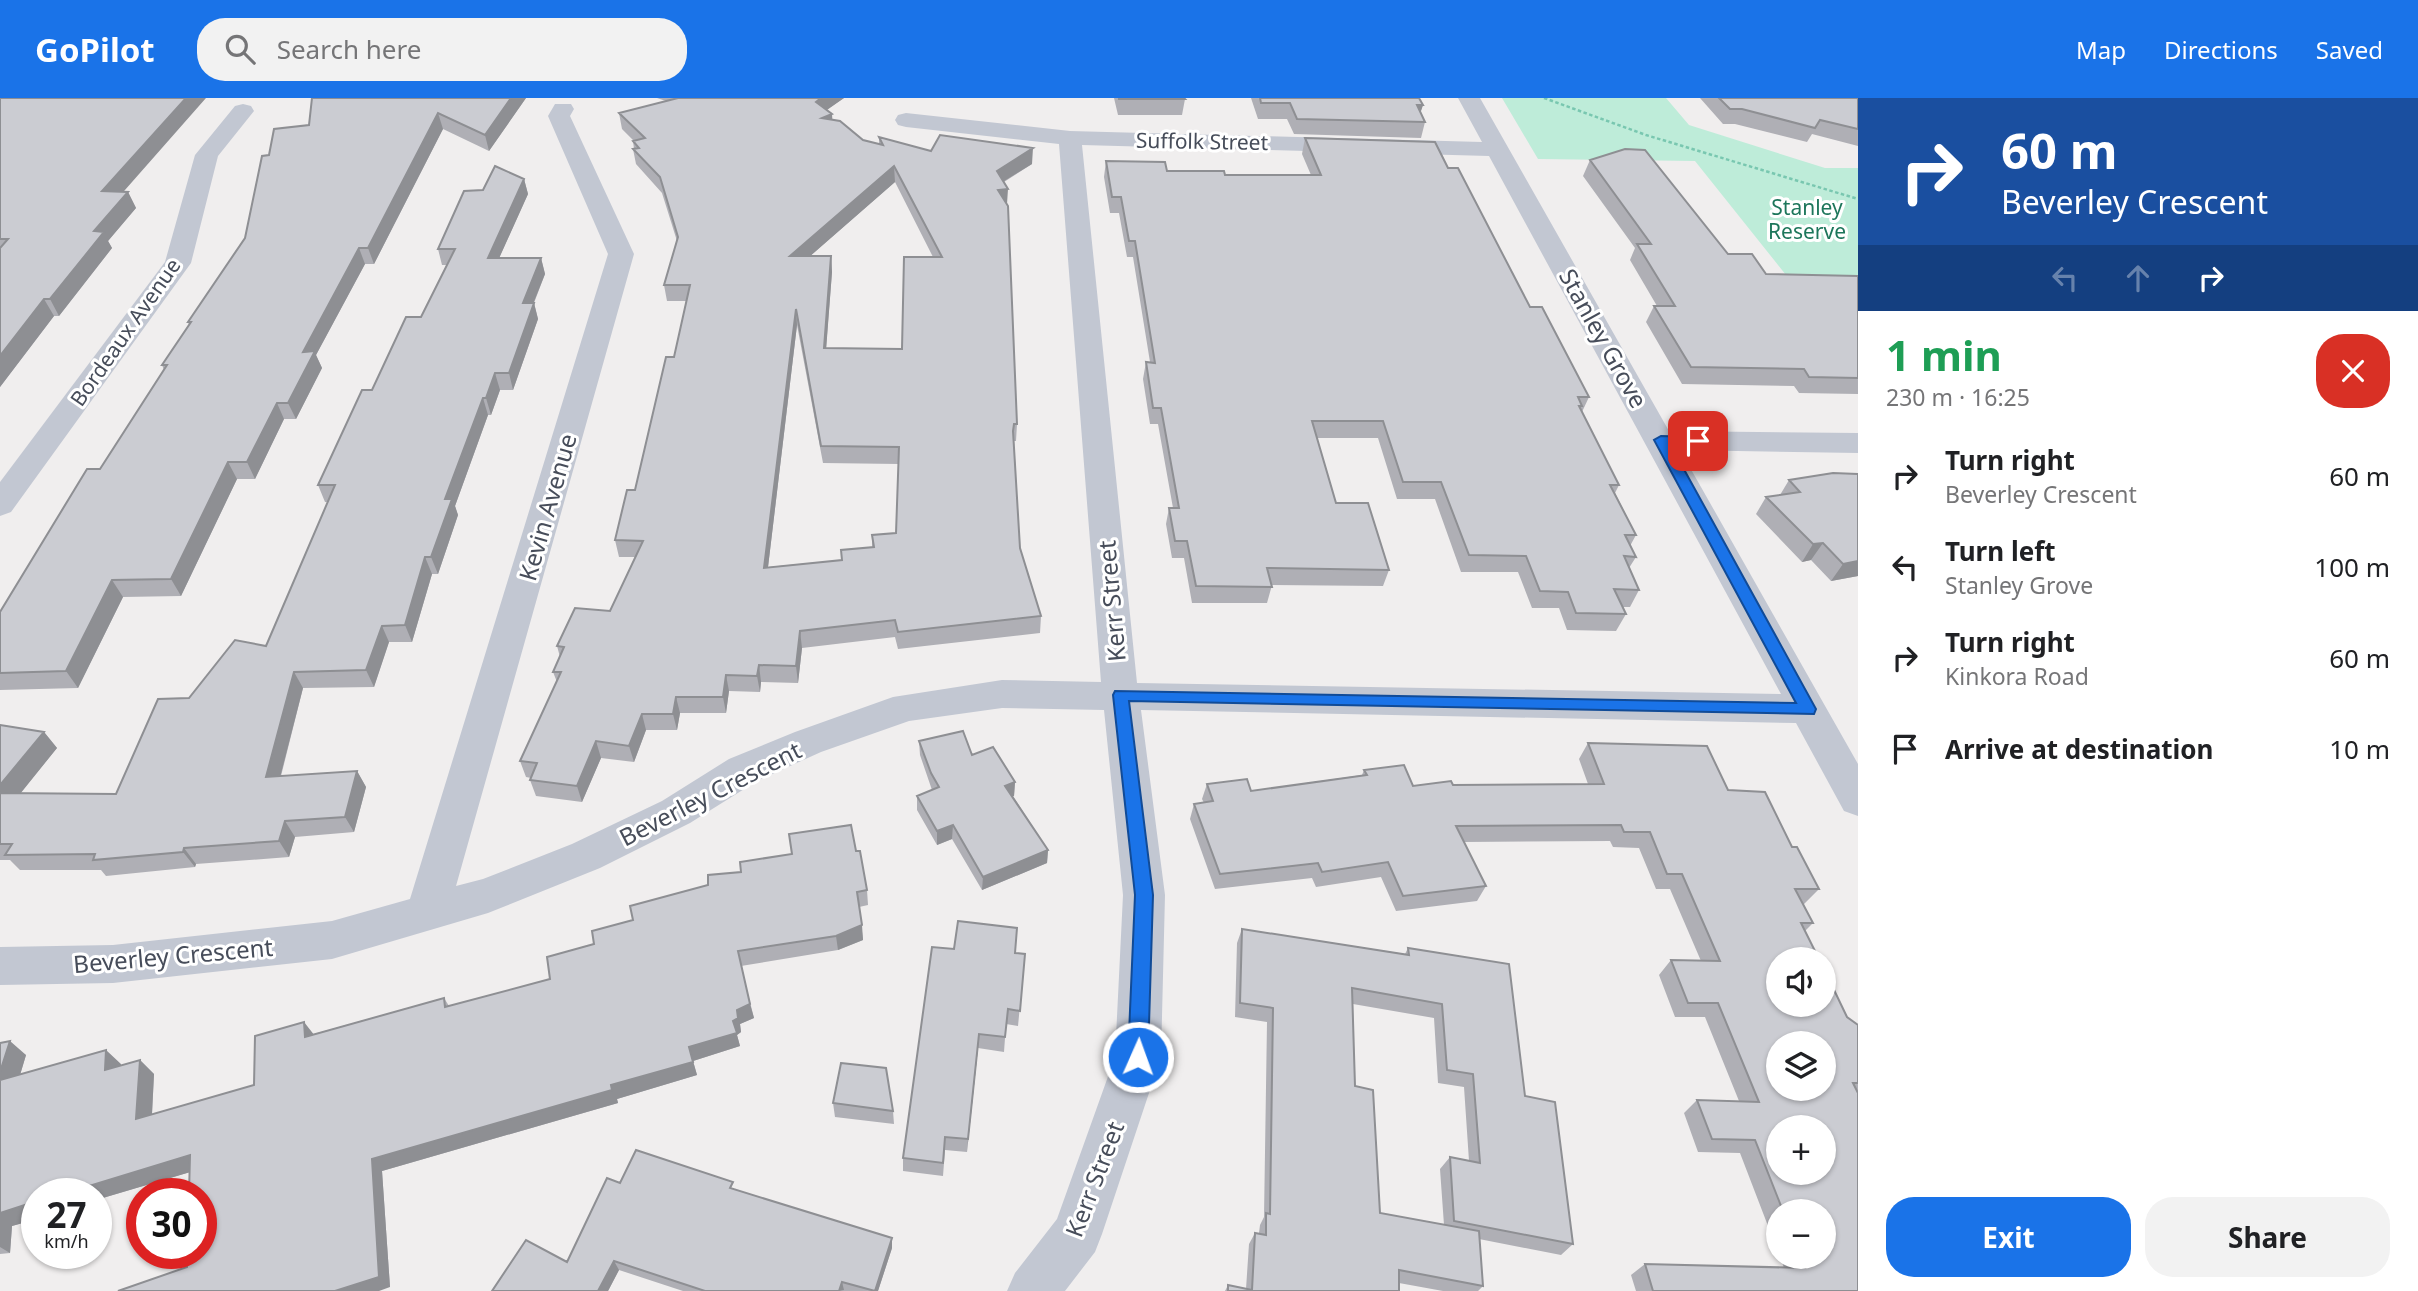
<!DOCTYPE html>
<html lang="en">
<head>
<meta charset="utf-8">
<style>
	body { margin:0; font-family:"Noto Sans",sans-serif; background:#f2f2f2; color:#202124; height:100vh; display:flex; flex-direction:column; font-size:26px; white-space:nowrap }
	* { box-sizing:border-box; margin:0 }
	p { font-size:23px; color:#757577 }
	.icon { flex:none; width:38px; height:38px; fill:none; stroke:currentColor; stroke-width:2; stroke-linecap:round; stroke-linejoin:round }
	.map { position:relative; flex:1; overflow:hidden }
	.side { display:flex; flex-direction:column; background:#fff; width:560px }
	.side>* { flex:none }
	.top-card { background:#1a4fa0; color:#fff; overflow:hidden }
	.fabs { position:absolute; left:1766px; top:849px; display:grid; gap:14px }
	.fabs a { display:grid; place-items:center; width:70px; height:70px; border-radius:50%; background:#fff; box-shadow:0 2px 5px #0004; font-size:35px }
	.speed { position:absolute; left:21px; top:1080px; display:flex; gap:14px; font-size:35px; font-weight:700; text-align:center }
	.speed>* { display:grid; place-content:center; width:91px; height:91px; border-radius:50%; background:#fff; box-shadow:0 2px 5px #0004; line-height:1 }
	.speed small { font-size:18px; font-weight:400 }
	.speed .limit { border:10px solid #d22; background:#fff; color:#111 }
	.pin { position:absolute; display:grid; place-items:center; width:60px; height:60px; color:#fff; margin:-30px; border-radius:14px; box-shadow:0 4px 10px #0006 }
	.me { position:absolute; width:77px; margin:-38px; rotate:2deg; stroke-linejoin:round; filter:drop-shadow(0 0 5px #0008) }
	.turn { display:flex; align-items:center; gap:24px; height:147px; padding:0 28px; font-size:32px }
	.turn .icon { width:91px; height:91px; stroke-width:2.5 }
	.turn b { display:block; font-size:49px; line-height:60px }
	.lanes { display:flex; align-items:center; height:66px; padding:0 28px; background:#0003; justify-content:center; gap:35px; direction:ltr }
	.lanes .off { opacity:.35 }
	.round { display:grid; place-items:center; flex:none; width:74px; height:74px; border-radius:28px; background:#f2f2f2 }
	.head { display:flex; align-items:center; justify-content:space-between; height:119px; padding:0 28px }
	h1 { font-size:42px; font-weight:700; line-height:52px; color:#1e9e55 }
	.action { display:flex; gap:14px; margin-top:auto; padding:14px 28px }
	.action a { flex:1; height:80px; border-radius:28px; background:#1a73e8; color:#fff; font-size:28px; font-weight:700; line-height:80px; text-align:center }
	.action a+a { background:#f2f2f2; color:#202124 }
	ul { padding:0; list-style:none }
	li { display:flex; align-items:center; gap:21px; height:91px; padding:0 28px }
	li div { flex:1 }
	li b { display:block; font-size:26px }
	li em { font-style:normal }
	header { display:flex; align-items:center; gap:42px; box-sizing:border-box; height:98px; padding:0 35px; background:#1a73e8; color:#fff }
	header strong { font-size:33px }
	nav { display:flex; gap:38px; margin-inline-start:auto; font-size:24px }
	.search { width:490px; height:63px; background:#f2f2f2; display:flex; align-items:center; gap:18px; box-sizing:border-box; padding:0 24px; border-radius:28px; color:#757577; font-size:26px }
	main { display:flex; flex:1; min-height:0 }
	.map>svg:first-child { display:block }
</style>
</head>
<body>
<header>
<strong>GoPilot</strong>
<div class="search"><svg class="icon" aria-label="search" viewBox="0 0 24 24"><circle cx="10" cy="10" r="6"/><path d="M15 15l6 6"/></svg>Search here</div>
<nav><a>Map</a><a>Directions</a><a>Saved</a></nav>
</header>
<main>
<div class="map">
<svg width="1858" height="1193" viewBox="0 0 1858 1193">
	<rect width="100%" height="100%" fill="#f0eeee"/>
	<path fill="#beecd9" d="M1502,0H1666L1689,27L1825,70H1858V183L1790,182L1695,63L1538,61Z"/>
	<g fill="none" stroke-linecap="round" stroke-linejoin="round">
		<path stroke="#79c7b0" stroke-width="2.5" stroke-dasharray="3.5 2.5" stroke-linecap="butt" d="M1544,0L1646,37L1858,101"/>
		<path fill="#c2c7d2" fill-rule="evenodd" d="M1458,0H1480L1669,333L1858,335V355L1680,352L1858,666V718L1844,713L1796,625L1141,612L1165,797L1161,959L1102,1136L1095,1154L1065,1193H1007L1015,1175L1057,1121L1115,959L1123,797L1104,612L1002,610L909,623L821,654L757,683L690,725L600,770L488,815L332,861L113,885L0,887V849L113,847L332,823L410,801L608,156L548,18L555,6H571L574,11L570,18L634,156L456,788L483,781L572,746L662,703L729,661L795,634L893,599L1002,582L1101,584L1059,46L906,29L898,27L895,22L898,17L906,15L1070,33L1482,44ZM1082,47L1489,58L1781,596L1137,585Z
			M243,6L251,8L254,13L218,58L191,165L11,414L0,418V384L165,164L195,57L235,8Z"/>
	</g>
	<path fill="#afafb5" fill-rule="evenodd" d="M0,0L124,94H128L136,110L108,143L112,150L59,218H54L0,289Z
		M312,0H526L489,53L443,31L374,166H365L316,257L322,270L296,321H284L255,381H237L181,498L123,499L78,590L0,592V514L100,371L164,272L162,267L189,227L188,224L245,140L269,57L309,27Z
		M657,0H844L826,12L832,22L863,42L879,46V39L931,53L1032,66L1004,84L1007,106L1017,326L1016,343H1014L1020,450L1041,518L1040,535L898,551L895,539L802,550L798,585L761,584L760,594L729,593L726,615H680L677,632H646L634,664L601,660L582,704L536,698L530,682L531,680L526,679L520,663L557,584L553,574L560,559L557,548L610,513L635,459H619L615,442L635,392L674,259L686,203H667L664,187L677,143L662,95L636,66L633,51H634L633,43H634L622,31L619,15L666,3ZM895,84L933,159L902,251L826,250L832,174L831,158H810ZM797,227L823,365L899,366L896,435L872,437V449L841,452V462L768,469Z
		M1114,0H1184L1185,1L1182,17H1118Z
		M1251,0H1419L1423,7L1420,15L1425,24L1421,40L1294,36L1287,21H1258Z
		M1700,0H1857L1858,1V48L1812,36L1807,44L1735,26H1723Z
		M1305,40L1448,70L1530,209L1589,299L1582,314L1619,387L1615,395L1636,437L1630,448L1636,459L1629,470L1639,492L1630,509H1622L1626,516L1616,533L1567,532L1559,510H1532L1518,474H1461L1435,401H1397L1378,340H1317L1336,405L1389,472L1383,488L1272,487L1267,505H1192L1184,460H1172L1166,426L1169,410H1173L1158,326H1150L1143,281L1146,264H1150L1133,159H1127L1119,115H1110L1104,79L1106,63L1167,73L1225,77H1311L1302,56Z
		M1590,62L1728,156L1766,176L1858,178V296L1799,295L1794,288L1682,286L1646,224L1654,208H1657L1630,162L1635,150L1583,78Z
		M524,81L528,96L499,160H541L545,176L534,205L538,221L513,292H500L491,317H488L455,408L458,417L438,476H432L412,544H389L374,589L303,590L281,678L357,673L366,689L354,734L295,739L289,759L196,766L195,769L106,778L101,772H20L10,762H0V627L44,634L57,650L20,695L116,696L189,600L266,548L328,404H325L318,387L372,292L421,219L447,167H442L438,151L483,92Z
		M1858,376V478L1831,483L1811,462L1802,464L1756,416L1766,399L1780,397L1789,382Z
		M919,643L972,657L1015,684L1014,698H1013L1048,752L1047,765L982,792L952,741L937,747L917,712V698L932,692L920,657Z
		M1588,645L1728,692L1792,749L1819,791L1804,806H1803L1813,825L1805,833L1847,919L1858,927V1193H1636L1631,1177L1645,1166L1784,1170L1780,1158H1824V1113H1778V1154L1740,1055L1698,1054L1684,1015L1697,1002L1739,1003L1705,919H1675L1659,877L1671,862L1701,863L1670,791H1656L1639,750L1613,749L1610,743L1463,744L1486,788L1477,803L1396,813L1381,779L1316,789L1312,780L1215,791L1190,721L1194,706L1204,705L1202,701L1207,686L1251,693L1362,677L1364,672L1413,688L1588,686L1579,661Z
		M856,753L867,792L868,807L859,809L863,842L838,852L741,868L754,920L740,926L741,934L737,937L740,948L693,963L697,977L617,1001L618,1005L382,1073L390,1189L187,1169L190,1074L96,1102V1096H37V1121L12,1128L10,1155L0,1156V945L26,957L20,977L121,966V968L140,962L154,976L152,1017L254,987L314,936L444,900L449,908L550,881L594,846L633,822L708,787L741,774Z
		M1242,831L1405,856L1408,850L1525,998L1573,1146L1561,1157L1479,1141L1483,1188L1478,1193H1443L1399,1185V1193H1225L1228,1187L1246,1191L1249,1146L1255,1135H1259L1260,1127L1264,1119L1267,924L1235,919L1237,845ZM1353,906L1434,920L1438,985L1464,989L1469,1063L1450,1059L1440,1071L1444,1127L1380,1115L1355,988Z
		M954,851L1025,856L1018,928L1006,926L1004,954L978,950L967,1054L945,1052L943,1078L903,1073V1060Z
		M833,1005L893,1013L894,1026L835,1019Z
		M620,1085L736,1092L892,1150L878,1193H683L619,1172L608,1193H492L567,1164Z"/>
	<path fill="#8e8f93" d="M186,0H206L110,109L102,93Z
		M511,0H526L489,53L485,37Z
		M821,0H844L817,19L816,4Z
		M1417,7H1423L1418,22Z
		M438,15L443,31L374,166L368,150Z
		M832,16L833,32L822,20Z
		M1033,50L1032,66L996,88L997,73Z
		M894,68L895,84L792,174L790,158Z
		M524,81L528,96L492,176L488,160Z
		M1008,91L1007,106L998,92Z
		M128,94L136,110L108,143L112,150L59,218L50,201L94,133Z
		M359,150L365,166L316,257L322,270L296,321L288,305L303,254Z
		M831,158L832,174L825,266L824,250Z
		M541,160L545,176L527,221L523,205Z
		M44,201L54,218L0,289V258Z
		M534,205L538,221L513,292L509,275Z
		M796,211L797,227L766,486L764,470Z
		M495,275L500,292L491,317L486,300Z
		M483,300L488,317L455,408L458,417L438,476L431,459L445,401Z
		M277,305L284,321L255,381L247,364Z
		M228,364L237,381L181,498L171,481Z
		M1823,445L1811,462L1802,464L1813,446Z
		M425,459L432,476L412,544L405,527Z
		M1858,463V478L1831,483L1843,466Z
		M112,482L123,499L78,590L66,573Z
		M382,528L389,544L374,589L366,572Z
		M800,533L802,550L798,585L796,568Z
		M759,567L761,584L760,594L757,578Z
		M294,574L303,590L276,695L266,679Z
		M726,577L729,593L726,615L723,599Z
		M676,599L680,615L677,632L673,616Z
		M642,616L646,632L634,664L629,648Z
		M44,634L57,650L8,711L0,703V687Z
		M596,643L601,660L582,704L577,688Z
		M357,673L366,689L354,734L345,719Z
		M1015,684L1014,698L1004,701L1005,688Z
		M285,723L295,739L289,759L279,743Z
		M953,727L952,741L937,747V733Z
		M184,750L196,766L195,769L183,754Z
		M1048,752L1047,765L982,792L983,779Z
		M862,827L863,842L838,852L836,838Z
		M750,906L754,920L740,926L741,934L737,937L740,948L693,963L697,977L617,1001L618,1005L382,1073L390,1189L379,1193H335L372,1061L611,987L689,949L733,923L737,912Z
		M304,924L315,938L305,939Z
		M979,936L978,950L967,1054L968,1041Z
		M10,943L26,957L14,997L0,986V974Z
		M106,952L121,966L119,986L105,972Z
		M140,962L154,976L151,1034L136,1021Z
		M190,1057L204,1070L96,1102V1096H63Z
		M37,1103V1121L12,1128L10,1155L0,1149V1115Z
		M892,1140V1150L878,1193H875Z
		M614,1163L619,1172L608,1193H598Z
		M842,1184L844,1192L839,1193Z"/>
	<path fill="#cbccd2" stroke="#8e8f93" stroke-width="2" fill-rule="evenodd" d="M0,0H186L102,93L128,94L94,133L104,134L50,201H44L0,258V150L8,141H0Z
		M312,0H511L485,37L438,15L368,150H359L303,254L315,253L288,305H277L247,364H228L171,481L112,482L66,573L0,575V514L87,371H100L167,267H162L191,224H188L245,140L262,58L269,57L274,31L309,27Z
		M678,0H821L816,4L832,16L822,20L840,23L863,42L883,47L879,39L931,53L940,37L1033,50L997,73L1008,91L998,92L1008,108L1017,326H1014L1013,333L1020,450L1041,518L898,534L895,522L800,533L796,568L759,567L757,578L726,577L723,599H676L673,616H642L629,648L596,643L577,688L530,682L537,665L520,663L561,574H553L564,549L557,548L575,510L610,513L643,443L615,442L627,392H635L666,259H674L690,187H664L678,139L660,79L633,51L639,50L633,43L645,40L619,15ZM894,68L942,159H904L902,251L824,250L831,158H790ZM796,211L821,348L899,349L896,435L872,437L874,449L841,452L842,462L764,470Z
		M1119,0H1184L1185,1H1119Z
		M1260,0H1419L1423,7H1417L1425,24L1297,21L1290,5H1261Z
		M1719,0H1857L1858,1V31L1820,22L1815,30L1742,11H1730Z
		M1305,40L1435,44L1448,70H1458L1530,209H1542L1589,299H1578L1582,308H1579L1619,387H1610L1636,437H1625L1636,459L1624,458L1639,492L1614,491L1626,516L1576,515L1568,494L1540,493L1526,458L1469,457L1441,384H1403L1383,323H1312L1336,405H1368L1389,472L1267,470L1272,489L1196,488L1187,443H1175L1169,410H1179L1161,310H1153L1146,264L1155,265L1135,143H1129L1121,99H1112L1106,63L1165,64L1167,73H1224L1225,77H1321Z
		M1625,51L1645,52L1728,156H1752L1766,176L1858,178V280L1809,279L1804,271L1691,269L1654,208H1675L1637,146H1651L1590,62Z
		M495,68L524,81L488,160H541L523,205H534L509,275H495L486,300H483L445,401H452L431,459H425L405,527L382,528L366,572L294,574L266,679L357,673L345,719L285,723L279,743L184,750L183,754L93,762L95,756L5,757L12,746H0V695L116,696L158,601L189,600L235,542L266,548L335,387H318L362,292H372L406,219H421L455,151H438L464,93L483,92Z
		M1833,375L1858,376V463L1843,466L1823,445L1813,446L1766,399L1800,394L1789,382Z
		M0,627L44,634L0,687Z
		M963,633L972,657L993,649L1015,684L1005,688L1048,752L983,779L953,727L937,733L917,698L939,689L931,675L919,643Z
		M1588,645L1707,648L1728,692L1765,694L1792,749H1797L1819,791H1795L1813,825H1801L1819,861H1778V906H1824V871L1847,919L1858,927V985H1853L1858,995V1193H1653L1645,1166L1805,1170L1801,1158H1824V1113H1783L1755,1042L1712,1041L1697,1002L1759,1004L1718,905H1688L1671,862L1720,863L1682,776H1667L1650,734H1624L1621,727L1456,728L1486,788L1403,798L1388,764L1322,774L1318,765L1220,776L1194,706L1213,703L1207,686L1247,681L1251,693L1367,677L1364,672L1404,667L1413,688L1451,683L1453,687L1604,686ZM1778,945H1824V990H1778ZM1778,1029H1824V1074H1778Z
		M851,727L856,753H860L867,792L857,794L862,827L836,838L738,853L750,906L737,912L738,920L733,923L737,935L689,949L693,964L611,987L612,992L372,1061L379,1179L335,1193H118L187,1169L188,1155H201V1096H189L190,1057L63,1096H37V1103L0,1115V982L106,952L105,972L140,962L136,1021L254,987L255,938L304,924L305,939L444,900L445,909L550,881L547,859L594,846L592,833L633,822L630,808L708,787V777L741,774L740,764L792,756L789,736Z
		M958,823L1017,830L1015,855L1025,856L1020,913L1008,911L1005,939L979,936L968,1041L945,1039L943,1065L903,1060L932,849L954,851Z
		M1242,831L1409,857L1408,850L1509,866L1525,998L1555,1004L1573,1146L1454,1123L1450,1059L1480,1065L1473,976L1447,972L1442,906L1352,890L1355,988L1373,992L1380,1115L1479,1133L1483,1188L1399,1172V1193H1228V1187L1252,1192L1255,1135L1266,1137V1115L1270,1116L1273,910L1240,905Z
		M10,943L0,974V945Z
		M841,965L886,970L893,1013L833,1005Z
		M636,1052L733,1084L730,1090L892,1140L875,1193L842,1184L839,1193H705L614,1163L598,1193H492L526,1142L567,1164L607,1080L620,1085Z"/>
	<path fill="#1a73e8" stroke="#114b97" stroke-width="2" d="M1661,338L1698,339L1704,343L1698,347L1670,346L1816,611L1814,616L1129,603L1153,797L1148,959L1145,965L1138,968L1131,965L1128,959L1135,797L1113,597L1115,593L1796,605L1654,342Z"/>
	<g text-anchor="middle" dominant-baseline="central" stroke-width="6" stroke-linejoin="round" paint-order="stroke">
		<g font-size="21" fill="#474d5a" stroke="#fff">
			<text transform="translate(1202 43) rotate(1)">Suffolk Street</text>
			<text transform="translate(125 234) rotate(-55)">Bordeaux Avenue</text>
		</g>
		<g font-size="21" fill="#1d765b" stroke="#fff">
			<text x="1807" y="109">Stanley<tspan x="1807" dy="24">Reserve</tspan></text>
		</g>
		<g font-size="24" fill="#474d5a" stroke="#fff">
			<text transform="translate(1604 240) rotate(61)">Stanley Grove</text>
			<text transform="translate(547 409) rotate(-74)">Kevin Avenue</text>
			<text transform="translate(1111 503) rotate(-95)">Kerr Street</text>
			<text transform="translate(710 695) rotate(-27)">Beverley Crescent</text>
			<text transform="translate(173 857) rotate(-5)">Beverley Crescent</text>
			<text transform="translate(1094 1081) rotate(-69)">Kerr Street</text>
		</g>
	</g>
</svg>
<div class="fabs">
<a><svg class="icon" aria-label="sound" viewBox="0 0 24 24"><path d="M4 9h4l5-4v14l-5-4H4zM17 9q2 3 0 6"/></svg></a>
<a><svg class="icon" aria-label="layers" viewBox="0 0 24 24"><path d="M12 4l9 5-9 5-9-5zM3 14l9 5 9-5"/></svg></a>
<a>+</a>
<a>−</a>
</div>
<div class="speed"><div>27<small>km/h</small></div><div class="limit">30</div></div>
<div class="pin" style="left:1698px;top:343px;background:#d93025"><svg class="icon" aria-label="arrive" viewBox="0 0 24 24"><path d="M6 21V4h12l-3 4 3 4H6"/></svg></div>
<svg class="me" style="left:1138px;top:959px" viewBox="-20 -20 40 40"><circle r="17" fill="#1a73e8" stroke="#fff" stroke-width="3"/><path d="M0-11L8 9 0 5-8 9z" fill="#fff"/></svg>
</div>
<section class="side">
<div class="top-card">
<div class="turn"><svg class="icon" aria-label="right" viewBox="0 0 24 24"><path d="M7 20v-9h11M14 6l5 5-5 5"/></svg><div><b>60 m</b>Beverley Crescent</div></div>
<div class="lanes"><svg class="icon off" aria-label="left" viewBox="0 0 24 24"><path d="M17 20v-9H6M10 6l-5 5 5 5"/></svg><svg class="icon off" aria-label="ahead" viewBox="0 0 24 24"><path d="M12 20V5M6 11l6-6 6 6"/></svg><svg class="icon" aria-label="right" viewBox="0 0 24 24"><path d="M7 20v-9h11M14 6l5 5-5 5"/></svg></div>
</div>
<div class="head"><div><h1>1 min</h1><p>230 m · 16:25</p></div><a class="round" style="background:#d93025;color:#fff"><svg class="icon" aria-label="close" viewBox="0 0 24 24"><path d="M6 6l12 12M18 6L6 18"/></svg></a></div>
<ul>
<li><svg class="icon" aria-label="right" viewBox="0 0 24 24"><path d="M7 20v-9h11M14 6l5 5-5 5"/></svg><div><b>Turn right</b><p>Beverley Crescent</p></div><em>60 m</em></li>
<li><svg class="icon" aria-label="left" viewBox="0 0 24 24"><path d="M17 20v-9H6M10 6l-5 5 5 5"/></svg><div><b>Turn left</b><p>Stanley Grove</p></div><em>100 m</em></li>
<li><svg class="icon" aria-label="right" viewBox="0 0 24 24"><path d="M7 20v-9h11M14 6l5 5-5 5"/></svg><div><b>Turn right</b><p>Kinkora Road</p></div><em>60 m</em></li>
<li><svg class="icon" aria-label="arrive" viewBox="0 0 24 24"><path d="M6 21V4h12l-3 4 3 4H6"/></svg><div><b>Arrive at destination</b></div><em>10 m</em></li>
</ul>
<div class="action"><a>Exit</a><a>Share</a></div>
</section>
</main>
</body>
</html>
